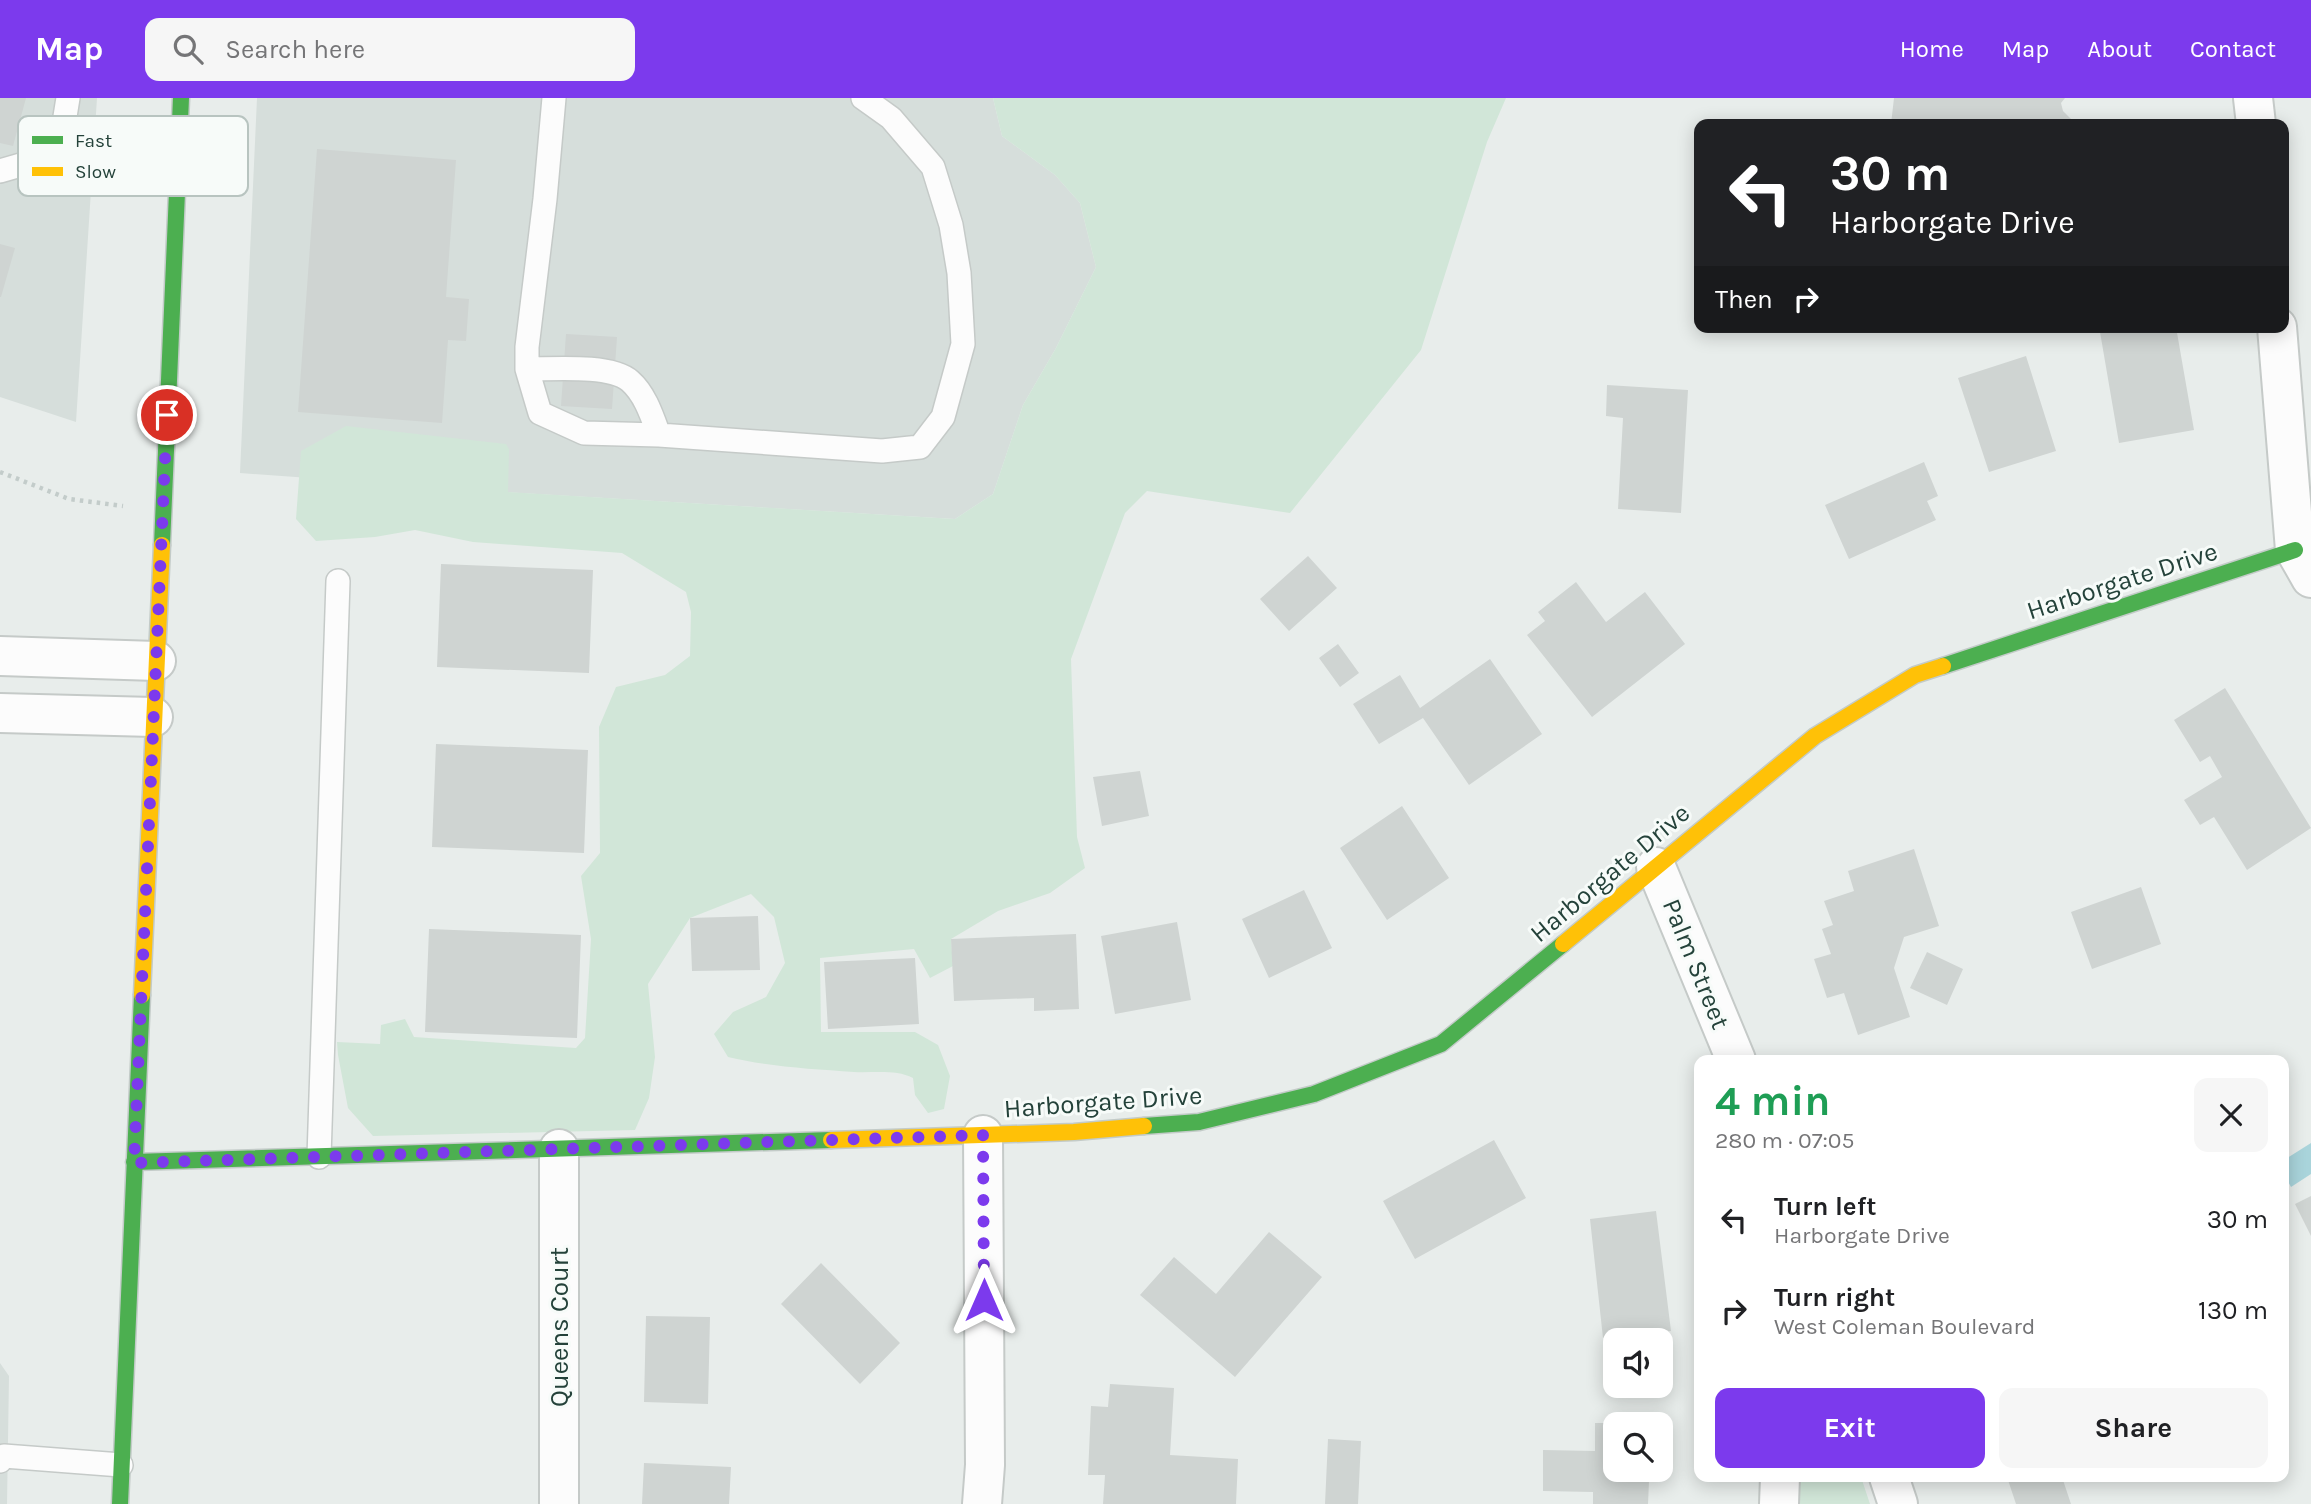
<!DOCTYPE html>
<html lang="en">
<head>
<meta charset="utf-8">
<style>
	body { margin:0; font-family:Karla,sans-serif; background:#f6f6f6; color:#202124; height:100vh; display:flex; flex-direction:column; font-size:26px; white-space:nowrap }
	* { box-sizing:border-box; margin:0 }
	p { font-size:23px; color:#757577 }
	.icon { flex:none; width:38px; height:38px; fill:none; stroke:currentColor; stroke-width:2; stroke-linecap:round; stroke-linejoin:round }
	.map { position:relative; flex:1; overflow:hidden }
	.drawer { position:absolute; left:1694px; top:957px; width:595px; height:427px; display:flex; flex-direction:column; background:#fff; border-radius:14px; box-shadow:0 4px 18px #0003 }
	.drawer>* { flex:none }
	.top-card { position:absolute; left:1694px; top:21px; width:595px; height:214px; border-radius:14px; box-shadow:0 4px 18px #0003; background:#202124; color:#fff; overflow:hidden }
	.fabs { position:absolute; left:1603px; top:1230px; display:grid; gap:14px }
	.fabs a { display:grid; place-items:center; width:70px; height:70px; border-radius:14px; background:#fff; box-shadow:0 4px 18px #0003; font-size:35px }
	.pin { position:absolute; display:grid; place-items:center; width:60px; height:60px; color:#fff; margin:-30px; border:4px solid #fff; border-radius:50%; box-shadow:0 2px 7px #0007 }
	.me { position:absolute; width:77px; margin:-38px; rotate:0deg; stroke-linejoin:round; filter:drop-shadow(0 0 5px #0008) }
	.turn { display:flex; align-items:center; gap:24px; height:147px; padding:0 21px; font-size:32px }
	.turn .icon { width:91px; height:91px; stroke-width:2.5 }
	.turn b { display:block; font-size:49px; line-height:60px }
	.then { display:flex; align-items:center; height:66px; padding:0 21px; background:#0003; gap:14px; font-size:26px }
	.round { display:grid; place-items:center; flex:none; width:74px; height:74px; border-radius:14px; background:#f6f6f6 }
	.overview { display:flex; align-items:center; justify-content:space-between; height:119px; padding:0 21px }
	h1 { font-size:42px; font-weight:700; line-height:52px; color:#1e9e55 }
	.primary-button { display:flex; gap:14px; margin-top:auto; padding:14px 21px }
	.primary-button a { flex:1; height:80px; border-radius:14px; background:#7c3aed; color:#fff; font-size:28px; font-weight:700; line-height:80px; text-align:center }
	.primary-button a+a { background:#f6f6f6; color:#202124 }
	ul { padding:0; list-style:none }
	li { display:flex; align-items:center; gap:21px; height:91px; padding:0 21px }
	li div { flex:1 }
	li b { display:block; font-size:26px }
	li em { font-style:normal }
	header { display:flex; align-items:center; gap:42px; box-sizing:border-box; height:98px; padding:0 35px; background:#7c3aed; color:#fff }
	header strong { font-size:33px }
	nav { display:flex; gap:38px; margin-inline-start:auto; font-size:24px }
	.search { width:490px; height:63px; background:#f6f6f6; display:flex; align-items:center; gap:18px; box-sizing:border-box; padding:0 24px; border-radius:14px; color:#757577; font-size:26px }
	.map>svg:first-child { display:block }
</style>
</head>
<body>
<header>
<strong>Map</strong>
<div class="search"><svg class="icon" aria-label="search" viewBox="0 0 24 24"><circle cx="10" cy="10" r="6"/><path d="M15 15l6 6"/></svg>Search here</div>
<nav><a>Home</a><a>Map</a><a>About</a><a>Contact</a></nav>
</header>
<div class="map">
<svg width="2311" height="1406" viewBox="0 0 2311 1406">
	<rect width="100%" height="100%" fill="#e8edeb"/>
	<path fill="#d6dedb" d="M0,0H97L76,324L0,299Z
		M257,0H993L1002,38L1055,77L1080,105L1096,169L1056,250L1023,307L993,396L955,421L504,394L240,375Z
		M0,1265L9,1278L7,1406H0Z"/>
	<path fill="#d1e6d8" d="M993,0H1506L1487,44L1421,252L1290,415L1147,393L1125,415L1071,561L1077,739L1085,770L1050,795L998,813L951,841L953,868L930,880L914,851L820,860L821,934H915L938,947L950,978L944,1011L928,1015L915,997L913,980C896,971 874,975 854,974C811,971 770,969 728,959L714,936L733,914L766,899L785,865L774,819L751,796L690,820L648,886L655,959L649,1000L635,1032L373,1038L348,1010L338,957L337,944L380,946L381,927L405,921L414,939L576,950L585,940L591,841L581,778L600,755L599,629L616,589L665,577L690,558L691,514L686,494L622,455L473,444L415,432L375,439L316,443L296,421L301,353L346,328L506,346L509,351L508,394L955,421L993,396L1023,307L1056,250L1096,169L1080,105L1055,77L1002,38Z
		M1790,1379H1861L1870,1406H1789Z"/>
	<path fill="#a9d4db" d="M2311,1045V1076L2291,1089L2284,1076V1062Z"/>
	<path fill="#cfd4d2" d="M0,0H26L13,48L0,45Z
		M1894,0H2065L2061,5L2063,13L2076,26H1891Z
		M317,51L456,62L446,199L469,201L466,243L448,242L442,325L298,314Z
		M0,146L15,150L1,199H0Z
		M2127,229H2176L2194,332L2119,345L2100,234Z
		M566,236L617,239L612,311L561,308Z
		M2026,258L2056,353L1989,374L1958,280Z
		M1607,287L1688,292L1681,415L1618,411L1623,320L1606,318Z
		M1924,364L1938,398L1927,403L1936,422L1849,461L1825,407Z
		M1308,458L1337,490L1289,533L1260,501Z
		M441,466L593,472L589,575L437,569Z
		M1576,484L1606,524L1645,494L1685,546L1592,619L1527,537L1545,523L1538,514Z
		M1338,546L1359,575L1340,589L1319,560Z
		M1490,561L1542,636L1469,687L1423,620L1379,646L1353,606L1400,577L1420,610Z
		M2225,590L2311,730L2247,772L2214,719L2200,727L2184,702L2222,679L2210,658L2200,664L2174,622Z
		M436,646L588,652L584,755L432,749Z
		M1140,673L1149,718L1102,728L1093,679Z
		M1402,708L1449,780L1387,822L1340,750Z
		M1914,751L1939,828L1904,839L1894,870L1910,919L1858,937L1844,895L1827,900L1814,861L1831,856L1822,831L1833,827L1824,803L1854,793L1848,773Z
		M2141,789L2161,846L2092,871L2071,814Z
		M1304,792L1332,850L1269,880L1242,821Z
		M758,818L760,872L692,873L690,820Z
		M1177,824L1191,902L1115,916L1101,838Z
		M429,831L581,837L577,940L425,934Z
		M1076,836L1079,911L1034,913V900L954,903L951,841Z
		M1927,854L1963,871L1947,907L1910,890Z
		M915,860L919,926L828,931L824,864Z
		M1494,1042L1526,1100L1415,1161L1383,1103Z
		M2311,1098V1138L2295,1106Z
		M1656,1113L1671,1233L1603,1240L1590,1121Z
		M1269,1134L1322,1179L1235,1279L1140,1197L1174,1159L1216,1196Z
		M821,1165L900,1245L860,1286L781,1206Z
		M646,1218L710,1219L708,1306L644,1304Z
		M1110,1286L1174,1290L1170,1357L1238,1361L1236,1406H1103L1105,1377H1088L1091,1308L1108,1309Z
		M1595,1325H1615V1372H1663V1383H1649L1648,1406H1593V1394L1543,1393V1352L1595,1353Z
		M1328,1341L1361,1343L1358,1406H1325Z
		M644,1365L731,1369L729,1406H642Z
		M2007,1379H2062L2071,1406H2016Z"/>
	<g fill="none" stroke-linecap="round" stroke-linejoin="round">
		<defs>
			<path id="lane" d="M554,0L545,101L527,249V271L540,315L584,335L659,337L882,353L920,349L943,319L963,246L959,175L951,127L933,69L891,20L863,0
				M0,73L38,62L62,37L68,0
				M527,271C552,271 611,266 630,283C645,296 652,318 659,337
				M319,1059L338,483
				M0,1363L4,1358L121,1367"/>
			<path id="street" d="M2253,0L2256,26
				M2277,229L2295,452L2311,480
				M0,558L156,563
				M0,615L153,619
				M1656,769L1736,962
				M559,1051V1406
				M1889,1379L1898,1406
				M982,1406L985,1367L983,1037
				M1779,1406L1780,1379"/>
			<path id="fast" d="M162,447L181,0
				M1943,568L2295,452
				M1144,1028L1199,1024L1314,996L1441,946L1563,846
				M134,1064L831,1042
				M120,1406L142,897"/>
			<path id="slow" d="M1563,846L1815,638L1915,577L1943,568
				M142,897L162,447
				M831,1042L1074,1034L1144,1028"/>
		</defs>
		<use href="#lane" stroke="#c5cac8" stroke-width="26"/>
		<use href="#street" stroke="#c5cac8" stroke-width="42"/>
		<use href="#fast" stroke="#c3cbc8" stroke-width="19"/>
		<use href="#slow" stroke="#c3cbc8" stroke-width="19"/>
		<path stroke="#c3ccca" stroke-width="4.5" stroke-dasharray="3.5 5" stroke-linecap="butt" d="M0,374L69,401L123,408"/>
		<use href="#lane" stroke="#fcfcfc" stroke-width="23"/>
		<use href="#street" stroke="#fcfcfc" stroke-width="38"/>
		<use href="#fast" stroke="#4caf50" stroke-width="16"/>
		<use href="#slow" stroke="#ffc107" stroke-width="16"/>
	</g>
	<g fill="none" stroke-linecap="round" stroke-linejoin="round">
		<path stroke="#7c3aed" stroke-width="12" stroke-dasharray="0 21.6" d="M167,317L134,1065L983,1037L984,1202"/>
	</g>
	<g text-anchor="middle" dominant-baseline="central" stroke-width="6" stroke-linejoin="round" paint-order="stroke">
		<g font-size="26" fill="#24423a" stroke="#f7fbf9">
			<text transform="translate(2122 483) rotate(-18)">Harborgate Drive</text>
			<text transform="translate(1610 775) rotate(-40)">Harborgate Drive</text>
			<text transform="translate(1696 866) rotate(68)">Palm Street</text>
			<text transform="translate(1103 1004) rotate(-4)">Harborgate Drive</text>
			<text transform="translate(559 1229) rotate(-90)">Queens Court</text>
		</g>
	</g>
	<rect x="18" y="18" width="230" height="80" rx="10" fill="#f7fbf9" stroke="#b8c4c0" stroke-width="2"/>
	<rect x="32" y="38" width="31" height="8" fill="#4caf50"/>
	<rect x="32" y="69" width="31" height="9" fill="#ffc107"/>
	<g font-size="19" fill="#24423a">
		<text x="75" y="49">Fast</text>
		<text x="75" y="80">Slow</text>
	</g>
</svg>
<div class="fabs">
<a><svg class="icon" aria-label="sound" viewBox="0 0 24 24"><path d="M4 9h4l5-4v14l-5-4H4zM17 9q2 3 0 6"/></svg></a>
<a><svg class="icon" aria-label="search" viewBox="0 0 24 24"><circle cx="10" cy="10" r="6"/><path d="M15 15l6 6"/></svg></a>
</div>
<div class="pin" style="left:167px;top:317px;background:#d93025"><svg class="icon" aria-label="arrive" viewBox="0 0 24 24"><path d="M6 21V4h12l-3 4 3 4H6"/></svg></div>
<svg class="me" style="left:984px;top:1202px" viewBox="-20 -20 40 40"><path d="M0-17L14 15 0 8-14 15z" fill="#7c3aed" stroke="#fff" stroke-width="4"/></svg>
<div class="top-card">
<div class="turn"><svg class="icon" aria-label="left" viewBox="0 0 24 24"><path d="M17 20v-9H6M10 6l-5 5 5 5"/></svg><div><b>30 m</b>Harborgate Drive</div></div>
<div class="then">Then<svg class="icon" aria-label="right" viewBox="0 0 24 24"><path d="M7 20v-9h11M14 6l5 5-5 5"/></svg></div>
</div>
<section class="drawer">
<div class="overview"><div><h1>4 min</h1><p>280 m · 07:05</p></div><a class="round"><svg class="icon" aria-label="close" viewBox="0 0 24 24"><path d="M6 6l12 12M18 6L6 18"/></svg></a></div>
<ul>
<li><svg class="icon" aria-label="left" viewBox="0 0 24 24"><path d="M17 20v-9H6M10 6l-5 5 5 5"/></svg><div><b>Turn left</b><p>Harborgate Drive</p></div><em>30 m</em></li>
<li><svg class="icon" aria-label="right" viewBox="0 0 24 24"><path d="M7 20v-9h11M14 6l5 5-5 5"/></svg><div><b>Turn right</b><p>West Coleman Boulevard</p></div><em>130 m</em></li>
</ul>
<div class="primary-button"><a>Exit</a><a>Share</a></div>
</section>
</div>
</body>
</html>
